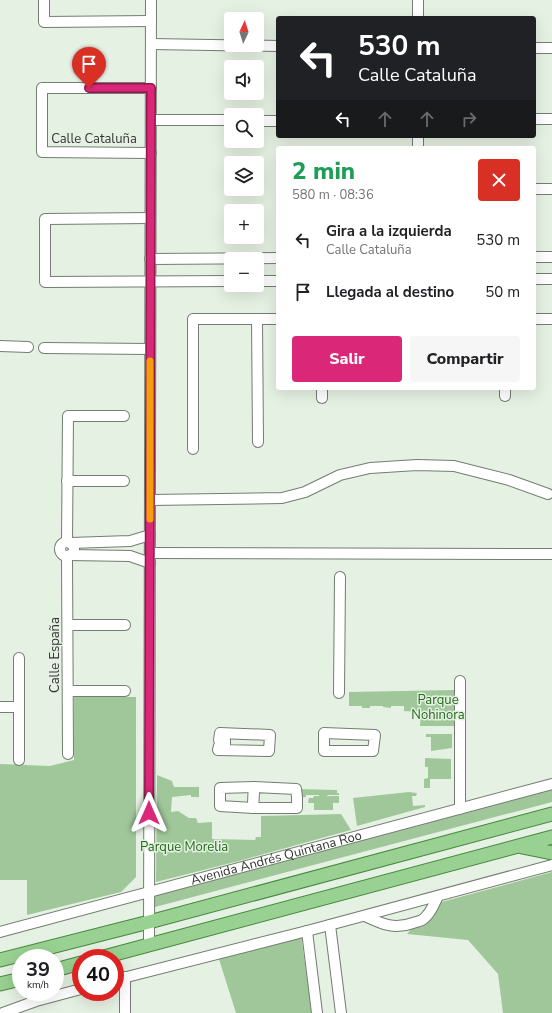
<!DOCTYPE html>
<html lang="es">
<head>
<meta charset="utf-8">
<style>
	body { margin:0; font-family:"Nunito Sans",sans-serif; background:#f6f6f6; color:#202124; height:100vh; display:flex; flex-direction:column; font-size:15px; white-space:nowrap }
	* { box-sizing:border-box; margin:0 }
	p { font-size:13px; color:#757577 }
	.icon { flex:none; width:22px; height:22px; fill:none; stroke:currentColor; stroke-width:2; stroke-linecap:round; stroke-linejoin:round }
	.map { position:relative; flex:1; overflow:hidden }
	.sheet { position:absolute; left:276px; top:146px; width:260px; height:244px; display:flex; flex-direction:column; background:#fff; border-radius:4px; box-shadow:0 4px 16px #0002 }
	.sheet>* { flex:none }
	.top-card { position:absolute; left:276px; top:16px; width:260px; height:122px; border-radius:4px; box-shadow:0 4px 16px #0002; background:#202124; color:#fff; overflow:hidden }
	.needle { width:26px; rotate:4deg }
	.tools { position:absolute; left:224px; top:12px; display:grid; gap:8px }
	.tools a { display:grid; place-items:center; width:40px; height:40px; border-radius:4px; background:#fff; box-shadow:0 4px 16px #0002; font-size:20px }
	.speed { position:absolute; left:12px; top:949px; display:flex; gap:8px; font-size:20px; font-weight:700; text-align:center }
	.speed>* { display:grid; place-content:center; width:52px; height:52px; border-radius:50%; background:#fff; box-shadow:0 4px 16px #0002; line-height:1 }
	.speed small { font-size:10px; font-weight:400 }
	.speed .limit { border:6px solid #d22; background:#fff; color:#111 }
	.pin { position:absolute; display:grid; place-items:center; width:34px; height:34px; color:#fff; margin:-41px -17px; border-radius:50% 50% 50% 0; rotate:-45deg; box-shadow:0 0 4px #0007 }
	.pin .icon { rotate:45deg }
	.me { position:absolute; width:44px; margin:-22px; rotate:0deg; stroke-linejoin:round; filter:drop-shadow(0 0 3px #0008) }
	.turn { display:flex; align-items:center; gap:14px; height:84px; padding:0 16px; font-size:18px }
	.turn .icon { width:52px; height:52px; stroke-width:2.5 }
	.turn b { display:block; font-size:28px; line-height:34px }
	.lanes { display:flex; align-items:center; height:38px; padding:0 16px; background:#0003; justify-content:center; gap:20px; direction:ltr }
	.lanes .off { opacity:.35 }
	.round { display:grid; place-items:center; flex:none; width:42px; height:42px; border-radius:4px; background:#f6f6f6 }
	.summary { display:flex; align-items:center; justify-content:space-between; height:68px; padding:0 16px }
	h1 { font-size:24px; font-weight:800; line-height:30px; color:#1e9e55 }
	.cta { display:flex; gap:8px; margin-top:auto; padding:8px 16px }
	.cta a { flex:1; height:46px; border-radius:4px; background:#db2777; color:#fff; font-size:16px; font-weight:800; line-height:46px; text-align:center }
	.cta a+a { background:#f6f6f6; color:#202124 }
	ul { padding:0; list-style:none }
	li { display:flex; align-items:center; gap:12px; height:52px; padding:0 16px }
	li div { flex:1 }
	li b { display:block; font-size:15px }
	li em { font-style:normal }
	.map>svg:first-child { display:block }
</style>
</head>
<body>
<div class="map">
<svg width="552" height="1013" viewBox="0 0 552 1013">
	<rect width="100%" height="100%" fill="#e5f1e3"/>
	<path fill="#a0c79a" d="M454,690V726H420L421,712L404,711V706H391V708L383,707V706H370V708H362V706H349V692Z
		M74,697H136V877L121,892L27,915V880H0V764L50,766L74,760Z
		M426,734H452V748L431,751V737H426Z
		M425,758L451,759V779H430V788H424V779L428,778V767H425Z
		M157,775L172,781L174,787H199V797H191V795L172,797L171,812L178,811L189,818H196L198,823L212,822V839L255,840L256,837H261V816L341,814L351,830L239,861L156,882Z
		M552,788V802L155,907V894Z
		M296,789L337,790V793H339V795H328L327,797L329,796H339V803H333V810H314V803H308L309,798H313L314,796H319V798V795H306V797H302Z
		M409,792L417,793L416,796H412L413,806L425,805V807L357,826L353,798Z
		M552,872V1013H503L498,974L468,940L407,934L434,904Z
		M301,935L312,1013H236L218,956Z"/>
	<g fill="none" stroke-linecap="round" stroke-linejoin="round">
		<defs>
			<g id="minor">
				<path d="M44,0V22L151,21"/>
				<path d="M418,0V18"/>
				<path d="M151,44L278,46"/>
				<path d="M534,48H552"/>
				<path d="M534,119H552"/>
				<path d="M151,120H231"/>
				<path d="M257,121H278"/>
				<path d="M418,148V136"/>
				<path d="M151,153L42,152V88H151"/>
				<path d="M534,189H552"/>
				<path d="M150,218L45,219V282L231,281"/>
				<path d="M534,257H552"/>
				<path d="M150,259L278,258"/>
				<path d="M534,279H552"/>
				<path d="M257,281H278"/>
				<path d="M257,319L258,442"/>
				<path d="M534,319H552"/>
				<path d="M0,346L28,347"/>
				<path d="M44,348L150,349"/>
				<path d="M505,396V388"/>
				<path d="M322,398V388"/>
				<path d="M193,449V319H278"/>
				<path d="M67,481H124"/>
				<path d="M150,500L282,498L305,492L340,475L370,468L417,465L454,466L509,480L548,494"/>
				<path d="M67,542L68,416H124"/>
				<circle cx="67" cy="549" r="7"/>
				<path d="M70,543L130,541L150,535"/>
				<path d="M150,553L552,554"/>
				<path d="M70,555L130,556L150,563"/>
				<path d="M67,556L68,754"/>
				<path d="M68,625H125"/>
				<path d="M460,681V809"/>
				<path d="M68,691H125"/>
				<path d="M339,693L340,577"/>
				<path d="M0,707H19"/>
				<path d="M220,733L270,735L269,751L218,750L219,746H225V740H219Z"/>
				<path d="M324,733L375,735L373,751H324Z"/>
				<path d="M19,760V658"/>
				<path d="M254,787L296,789L297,797V808H253Z"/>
				<path d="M254,787L253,808L220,806V788Z"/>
				<path d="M365,916C382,924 394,930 413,923C416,922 420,921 422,920C430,915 434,904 438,896"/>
				<path d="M330,925L341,1013"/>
				<path d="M307,931L317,1013"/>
				<path id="s1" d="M0,932L552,784"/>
				<path d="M149,945L151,0"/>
				<path d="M115,980L307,931L552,865"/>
				<path d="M3,1013L36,1001L81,989"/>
				<path d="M125,1013V977"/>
			</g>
			<path id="major" d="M522,847L552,853
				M100,958L552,837
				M0,960L149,922L552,814
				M55,970L81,963
				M0,984L21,979"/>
		</defs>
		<use href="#minor" stroke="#737d71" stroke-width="12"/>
		<use href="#major" stroke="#48873f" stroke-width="15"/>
		<use href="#minor" stroke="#fff" stroke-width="10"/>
		<use href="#major" stroke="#98d191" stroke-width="13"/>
	</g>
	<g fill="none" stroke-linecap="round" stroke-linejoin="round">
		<defs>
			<path id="route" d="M89,88H151L149,813"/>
		</defs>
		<use href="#route" stroke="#8e194d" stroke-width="10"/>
		<use href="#route" stroke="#db2777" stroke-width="7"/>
		<path stroke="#f59e0b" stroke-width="7" d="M150,519V361"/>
	</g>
	<g text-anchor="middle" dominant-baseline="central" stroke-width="3" stroke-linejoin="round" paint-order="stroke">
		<g font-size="13" fill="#323631" stroke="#e5f1e3">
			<text x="94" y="139">Calle Cataluña</text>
			<text transform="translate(55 655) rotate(-90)">Calle España</text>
			<text stroke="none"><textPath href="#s1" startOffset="286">Avenida Andrés Quintana Roo</textPath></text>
		</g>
		<g font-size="13" fill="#226918" stroke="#e5f1e3">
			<text x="438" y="700">Parque<tspan x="438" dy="15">Nohinora</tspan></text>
			<text x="184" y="847">Parque Morelia</text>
		</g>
	</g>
</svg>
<div class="tools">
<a><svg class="needle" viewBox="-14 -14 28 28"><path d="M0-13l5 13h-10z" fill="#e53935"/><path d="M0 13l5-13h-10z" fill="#757577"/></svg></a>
<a><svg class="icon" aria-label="sound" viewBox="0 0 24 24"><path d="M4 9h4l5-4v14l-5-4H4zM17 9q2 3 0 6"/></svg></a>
<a><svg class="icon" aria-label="search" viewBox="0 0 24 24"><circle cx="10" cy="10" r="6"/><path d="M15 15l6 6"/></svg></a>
<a><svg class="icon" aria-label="layers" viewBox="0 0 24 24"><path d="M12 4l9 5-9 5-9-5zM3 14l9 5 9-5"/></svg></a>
<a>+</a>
<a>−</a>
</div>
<div class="speed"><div>39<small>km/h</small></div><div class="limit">40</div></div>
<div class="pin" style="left:89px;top:88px;background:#d93025"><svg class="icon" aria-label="arrive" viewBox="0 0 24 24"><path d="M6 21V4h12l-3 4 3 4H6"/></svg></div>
<svg class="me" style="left:149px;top:813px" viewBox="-20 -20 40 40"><path d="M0-17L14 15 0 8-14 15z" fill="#db2777" stroke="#fff" stroke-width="4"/></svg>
<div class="top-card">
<div class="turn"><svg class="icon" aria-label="left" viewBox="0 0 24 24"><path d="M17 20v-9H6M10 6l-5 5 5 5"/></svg><div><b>530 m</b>Calle Cataluña</div></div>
<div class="lanes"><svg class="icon" aria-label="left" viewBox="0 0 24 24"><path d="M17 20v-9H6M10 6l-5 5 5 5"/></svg><svg class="icon off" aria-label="ahead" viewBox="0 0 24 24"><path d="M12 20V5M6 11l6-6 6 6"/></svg><svg class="icon off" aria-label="ahead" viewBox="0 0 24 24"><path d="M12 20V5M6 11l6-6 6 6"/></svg><svg class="icon off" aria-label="right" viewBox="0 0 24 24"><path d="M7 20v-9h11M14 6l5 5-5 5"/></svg></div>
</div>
<section class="sheet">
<div class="summary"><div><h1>2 min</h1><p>580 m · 08:36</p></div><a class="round" style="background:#d93025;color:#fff"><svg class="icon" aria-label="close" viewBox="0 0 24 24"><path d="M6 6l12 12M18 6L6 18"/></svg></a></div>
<ul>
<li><svg class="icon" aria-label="left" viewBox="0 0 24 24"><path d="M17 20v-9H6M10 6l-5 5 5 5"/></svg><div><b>Gira a la izquierda</b><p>Calle Cataluña</p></div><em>530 m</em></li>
<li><svg class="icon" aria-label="arrive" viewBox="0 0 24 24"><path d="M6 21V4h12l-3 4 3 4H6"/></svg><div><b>Llegada al destino</b></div><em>50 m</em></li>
</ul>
<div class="cta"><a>Salir</a><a>Compartir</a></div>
</section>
</div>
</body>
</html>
